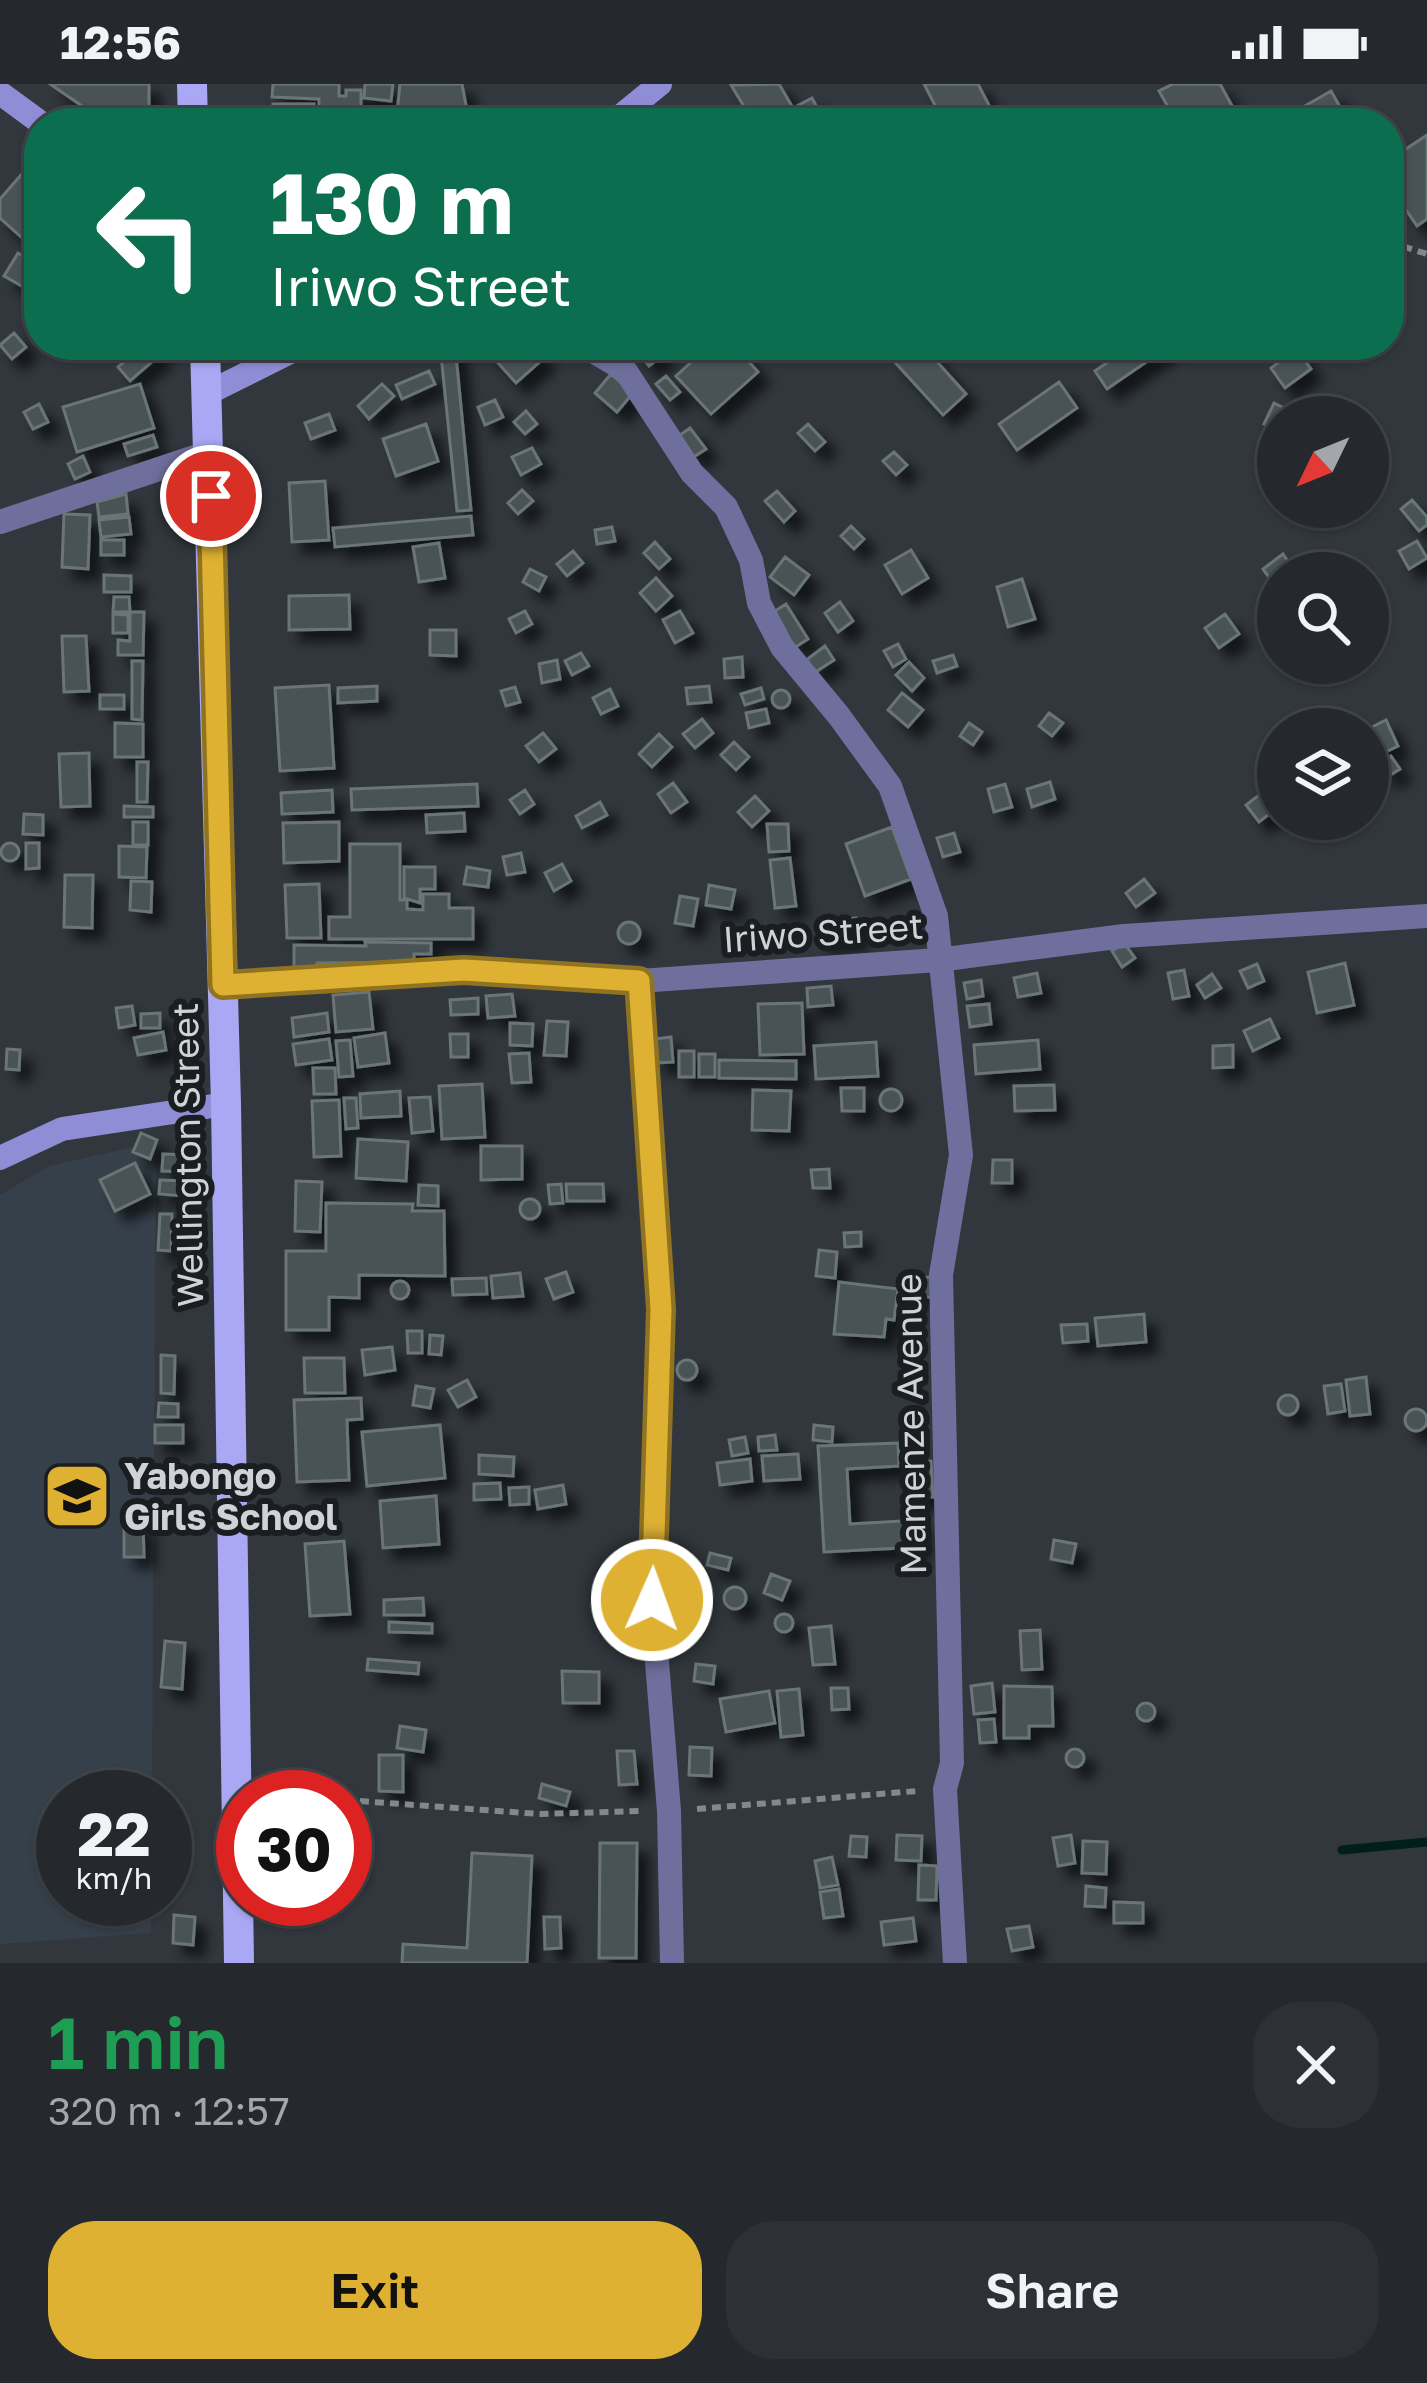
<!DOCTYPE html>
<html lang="en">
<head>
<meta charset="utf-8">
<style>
	body { margin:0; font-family:"Golos Text",sans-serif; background:#2d3136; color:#f1f3f6; height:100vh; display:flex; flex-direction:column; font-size:45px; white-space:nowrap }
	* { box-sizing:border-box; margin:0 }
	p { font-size:39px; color:#a3a6aa }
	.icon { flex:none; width:66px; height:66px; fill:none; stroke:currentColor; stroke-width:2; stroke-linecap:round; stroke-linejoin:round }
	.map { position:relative; height:1879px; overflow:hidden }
	.drawer { display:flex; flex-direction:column; background:#25292e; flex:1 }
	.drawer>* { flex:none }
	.hud { position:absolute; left:24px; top:24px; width:1380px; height:252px; border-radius:48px; box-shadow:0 3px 9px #0004,0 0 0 3px #42454a; background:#0b6e4f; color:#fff; overflow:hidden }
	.needle { width:78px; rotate:227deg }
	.fabs { position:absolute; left:1257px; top:312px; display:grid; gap:24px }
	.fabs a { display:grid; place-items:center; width:132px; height:132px; border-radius:50%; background:#25292e; box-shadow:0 3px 9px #0004,0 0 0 3px #42454a; font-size:60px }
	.speed { position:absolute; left:36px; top:1686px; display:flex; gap:24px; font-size:60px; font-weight:700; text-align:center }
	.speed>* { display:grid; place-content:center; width:156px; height:156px; border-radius:50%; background:#25292e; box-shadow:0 3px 9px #0004,0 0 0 3px #42454a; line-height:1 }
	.speed small { font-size:30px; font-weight:400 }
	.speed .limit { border:18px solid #d22; background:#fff; color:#111 }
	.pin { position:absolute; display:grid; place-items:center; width:102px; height:102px; color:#fff; margin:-51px; border:6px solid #fff; border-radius:50%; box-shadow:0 3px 12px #0007 }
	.me { position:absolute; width:132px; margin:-66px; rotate:2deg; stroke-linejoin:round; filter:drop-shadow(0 0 9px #0008) }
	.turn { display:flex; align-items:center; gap:42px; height:252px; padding:0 48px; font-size:54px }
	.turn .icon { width:156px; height:156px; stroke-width:2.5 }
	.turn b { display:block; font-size:84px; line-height:102px }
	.round { display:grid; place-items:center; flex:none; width:126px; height:126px; border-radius:48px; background:#2d3136 }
	.head { display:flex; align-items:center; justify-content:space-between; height:204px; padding:0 48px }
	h1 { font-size:72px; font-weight:600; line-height:90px; color:#1e9e55 }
	.primary-button { display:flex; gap:24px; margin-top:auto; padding:24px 48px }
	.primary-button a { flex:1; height:138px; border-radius:48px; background:#deb133; color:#111; font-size:48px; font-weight:600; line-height:138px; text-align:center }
	.primary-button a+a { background:#2d3136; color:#f1f3f6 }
	.status { display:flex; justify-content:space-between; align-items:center; height:84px; padding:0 60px; background:#25292e; direction:ltr }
	.status svg { height:33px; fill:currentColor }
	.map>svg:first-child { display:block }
</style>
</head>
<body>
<div class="status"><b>12:56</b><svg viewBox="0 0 49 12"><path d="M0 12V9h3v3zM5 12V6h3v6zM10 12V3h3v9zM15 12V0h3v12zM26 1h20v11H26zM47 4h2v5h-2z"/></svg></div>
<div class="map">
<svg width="1427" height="1879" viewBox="0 0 1427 1879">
	<defs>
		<filter id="shadow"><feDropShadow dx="11" dy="11" stdDeviation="6" flood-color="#0009"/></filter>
	</defs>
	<rect width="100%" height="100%" fill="#31373d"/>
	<path fill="#36404b" d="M156,1058L152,1713H63V1815H151V1849L0,1860V1111L49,1082Z"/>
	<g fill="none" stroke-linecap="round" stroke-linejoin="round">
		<path stroke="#001f1c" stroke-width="9" d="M1342,1766L1427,1758"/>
	</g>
	<path fill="#495356" stroke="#6a7477" stroke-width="3" filter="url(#shadow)" d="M50,0H149V28L137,39H107Z
		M273,0H339V12H346V6H361V39H319V15L272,13Z
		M365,0H393L391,17L364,14Z
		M400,0H462L466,21L449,39H396Z
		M779,0L793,24L812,14L824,36L819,39H754L731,1Z
		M924,0H978L992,27L970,39H944Z
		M1173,0H1220L1241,38L1177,39L1159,7Z
		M1331,7L1348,37L1275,39Z
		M273,20H314V39H273Z
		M1427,51V135L1417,142L1389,101V76Z
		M21,91L39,107V169L0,134V115Z
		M18,169L39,181V195L32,208L4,192Z
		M14,249L26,263L12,275L0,261Z
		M144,261H152L161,270L130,297L118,283Z
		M440,261H455L471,426L457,427Z
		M482,261H533L544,274L516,299Z
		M632,261H655L663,271L649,282Z
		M710,261H734L758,288L711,330L676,292Z
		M904,261H922L966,310L943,331L891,274Z
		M1132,261H1171L1107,305L1095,287Z
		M1296,265L1311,285L1285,304L1271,284Z
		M429,287L435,300L402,315L396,301Z
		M611,290L633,309L617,328L595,309Z
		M666,292L680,308L670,316L656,300Z
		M1059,298L1077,324L1017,366L999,340Z
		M140,300L154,344L77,368L63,323Z
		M382,300L394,312L369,335L358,322Z
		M495,316L503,333L485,341L478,323Z
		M1274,319L1288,326L1285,333H1278V346L1264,340Z
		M39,320L48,338L33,345L24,328Z
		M526,327L537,340L525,350L514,338Z
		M329,330L335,346L311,355L305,339Z
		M426,340L438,377L396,392L383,355Z
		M808,340L825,358L815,367L798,349Z
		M690,344L706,365L692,374L677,353Z
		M153,351L157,363L128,372L124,360Z
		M532,364L541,380L521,391L512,373Z
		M894,368L907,381L896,391L883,377Z
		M83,372L90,388L75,395L68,380Z
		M325,397L329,456L292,458L289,399Z
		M522,406L533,417L518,430L508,419Z
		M777,407L795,427L784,438L765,417Z
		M126,410L128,430L99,433L97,418Z
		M1412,416L1427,433V441L1419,447L1401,425Z
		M64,430L90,431L88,485L62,483Z
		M471,432L473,451L335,463L333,444Z
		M129,433L131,450L101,453L99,436Z
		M851,442L864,455L854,465L841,452Z
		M612,443L615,457L597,460L595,446Z
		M101,456H124V471H101Z
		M1417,457L1427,474L1409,485L1399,467Z
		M655,458L670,475L659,485L644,469Z
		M439,459L445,494L419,498L413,463Z
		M911,466L928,494L902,510L885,481Z
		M573,467L583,479L567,492L557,480Z
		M1283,470L1296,489H1278V506L1263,485Z
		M785,473L809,491L794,511L770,493Z
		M530,485L546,493L539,507L523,498Z
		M104,491L131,492V508H104Z
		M656,494L672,512L656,527L640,509Z
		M1022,495L1035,535L1008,543L997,503Z
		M349,511L350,545L289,546V512Z
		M114,513H129L130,528H113Z
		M840,518L853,537L838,548L825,529Z
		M786,520L808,555L794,564L772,529Z
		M525,527L532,540L516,549L509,535Z
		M680,527L693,549L675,559L663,536Z
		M130,528H144L143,571H118V556L130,557Z
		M113,530L128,531V549H113Z
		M1225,530L1239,550L1219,564L1205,544Z
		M430,546H456V572L430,571Z
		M62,552H86L89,607L64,608Z
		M898,560L906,575L893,583L884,567Z
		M825,562L834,576L814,589L805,577Z
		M581,569L589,582L572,591L565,577Z
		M953,571L957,582L937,589L933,577Z
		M742,573L743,593L725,594L724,575Z
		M557,576L560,595L542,599L539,580Z
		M132,577H143L142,636L132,635Z
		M909,578L924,594L912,607L896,591Z
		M329,601L334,684L280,687L275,604Z
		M377,602V617L338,619V604Z
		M709,602L711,618L688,620L686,604Z
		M515,603L520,618L506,622L501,607Z
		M761,604L764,615L745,621L741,610Z
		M610,605L618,622L601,630L593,614Z
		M772 615a9 9 0 1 1 18 0a9 9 0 1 1-18 0Z
		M902,609L923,626L908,643L888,626Z
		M100,611H124V625H100Z
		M766,625L769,639L749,644L746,629Z
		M1049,629L1063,639L1052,652L1039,642Z
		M702,635L713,649L695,664L683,650Z
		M1386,636L1398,662L1373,674L1368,663V645Z
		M115,639L143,640V673H115Z
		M969,639L982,648L973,661L960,652Z
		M543,649L556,665L539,678L526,662Z
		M659,650L672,663L652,683L639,670Z
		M734,658L749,673L736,686L721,671Z
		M89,669L90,722L61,723L59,670Z
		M1391,672L1400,685L1387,693L1379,680Z
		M137,678H148L147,718H137Z
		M1050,698L1055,715L1032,723L1027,705Z
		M673,699L687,718L671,729L658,710Z
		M477,700L478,722L352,726L351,705Z
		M1005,700L1012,723L994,728L988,705Z
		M332,706L333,728L282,730L281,709Z
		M525,706L534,720L520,730L510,716Z
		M1263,708L1276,725L1259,738L1246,721Z
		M755,712L769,727L752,743L738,728Z
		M600,718L607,731L582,744L576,732Z
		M124,722L153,723V733H124Z
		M464,729L465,747L427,749L426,731Z
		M24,730L43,731V751L23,750Z
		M133,738H148V761H133Z
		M339,738V777L284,779L283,739Z
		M767,740H788L789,767L769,768Z
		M892,743L911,795L865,812L846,760Z
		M954,749L960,768L943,773L937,754Z
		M26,759H39V784L26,785Z
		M1 768a9 9 0 1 1 18 0a9 9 0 1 1-18 0Z
		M350,760H400V816H407V825L423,826V810H449V824H473V855H329V833H350Z
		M119,762L147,763L146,794L119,793Z
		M521,769L525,788L507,791L503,773Z
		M790,774L796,822L775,824L770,776Z
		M562,780L571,797L554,807L545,789Z
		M404,783H435V805H420V819L404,814Z
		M467,783L490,787L488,803L464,800Z
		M65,791H93L92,844L64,843Z
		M1144,795L1155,809L1136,823L1126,809Z
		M131,797L152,798L151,828L130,826Z
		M319,800L321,854H287L285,801Z
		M709,801L735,806L731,825L706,821Z
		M680,812L698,815L693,842L675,839Z
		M856,834L858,853L819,858L817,839Z
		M618 849a11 11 0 1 1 22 0a11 11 0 1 1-22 0Z
		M365,858L431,859V870H414V878L317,879V885H294V861L366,862Z
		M1124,859L1135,874L1122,883L1112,867Z
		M1345,879L1354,921L1317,929L1308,888Z
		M1257,880L1264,897L1248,904L1240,887Z
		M1184,886L1189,912L1173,915L1168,889Z
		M1037,889L1041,909L1018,913L1014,894Z
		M1212,890L1221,904L1205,914L1197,901Z
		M981,896L983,912L967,915L964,899Z
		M831,902L833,921L808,923L807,904Z
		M369,908L373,945L336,948L333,911Z
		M512,910L515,932L488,934L486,912Z
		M478,914V930L451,931L450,916Z
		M802,919L804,970L760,971L758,920Z
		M989,920L991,940L970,943L967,922Z
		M132,922L135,941L119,944L116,924Z
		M160,929V944H141V930Z
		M327,929L329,948L294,953L292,934Z
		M1270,935L1279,954L1253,967L1244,947Z
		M547,937L568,938L566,972L544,971Z
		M510,939L533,940L532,962L510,961Z
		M163,948L166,966L138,971L134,954Z
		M385,949L389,979L358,983L354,954Z
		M450,950H468V973H451Z
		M671,953L673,978L655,979L654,955Z
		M329,955L332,976L296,981L293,960Z
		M350,956L353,992L339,993L336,957Z
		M1038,956L1040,985L976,990L974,961Z
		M876,958L878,992L816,995L814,962Z
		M1233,961V983L1213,984V962Z
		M7,965L20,966L19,986L6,985Z
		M679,967H694V993H679Z
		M529,969L531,998L512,999L509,970Z
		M699,970H715V993H699Z
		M719,976L796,977V995L719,994Z
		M313,984H335L336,1010H314Z
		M482,1000L485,1053L442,1055L439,1002Z
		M1054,1001L1055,1026L1015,1027L1014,1002Z
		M841,1004H864V1027H842Z
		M880 1016a11 11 0 1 1 22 0a11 11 0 1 1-22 0Z
		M753,1006L791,1007L789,1047L752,1046Z
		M400,1007L401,1032L361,1034L360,1010Z
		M430,1013L433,1047L412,1049L409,1014Z
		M344,1014H356L358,1044L346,1045Z
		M339,1016L341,1072L314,1073L312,1017Z
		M141,1049L157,1056L150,1075L133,1068Z
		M358,1055L408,1058L406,1097L356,1094Z
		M481,1062H522V1095L481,1096Z
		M163,1070L186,1071L185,1088L162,1087Z
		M993,1076H1012V1099H992Z
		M135,1079L150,1110L115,1127L100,1096Z
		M829,1085L830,1104H813L811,1086Z
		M160,1096L184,1097L183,1112L159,1110Z
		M296,1097L322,1098L320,1148L295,1147Z
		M561,1100L563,1119L550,1120L548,1101Z
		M566,1100H603L604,1117H567Z
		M419,1101L438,1102V1122L418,1121Z
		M520 1125a10 10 0 1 1 20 0a10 10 0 1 1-20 0Z
		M326,1119L413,1120L412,1127H444L445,1192L359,1191V1214L329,1213V1246H286V1167H326Z
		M160,1130H172L171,1167L158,1166Z
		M861,1148V1162L845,1163L844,1149Z
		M819,1166L837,1168L835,1194L816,1192Z
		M566,1188L573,1208L554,1215L546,1195Z
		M520,1189L523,1212L493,1214L491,1192Z
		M932,1193L933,1213H913L912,1194Z
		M486,1194L487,1210L453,1211L452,1195Z
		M391 1206a9 9 0 1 1 18 0a9 9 0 1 1-18 0Z
		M839,1198L898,1205L894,1236L886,1235L884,1253L834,1250Z
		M1144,1230L1146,1258L1098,1262L1095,1234Z
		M1087,1240L1088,1257L1063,1259L1061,1241Z
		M407,1247H422V1269H408Z
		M430,1251L443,1252L441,1271L429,1270Z
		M392,1263L395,1286L365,1291L362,1266Z
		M161,1271L175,1272L174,1310L161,1309Z
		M304,1274H344L345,1309H305Z
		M677 1286a10 10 0 1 1 20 0a10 10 0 1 1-20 0Z
		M1366,1293L1370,1330L1350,1332L1346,1296Z
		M467,1296L476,1313L458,1323L448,1306Z
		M1341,1300L1345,1327L1328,1330L1324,1302Z
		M416,1302L434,1305L430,1324L413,1321Z
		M1278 1321a10 10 0 1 1 20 0a10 10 0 1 1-20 0Z
		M361,1314L362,1335L347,1336L349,1396L297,1398L294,1316Z
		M159,1319L178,1320V1333H158Z
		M1405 1336a11 11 0 1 1 22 0a11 11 0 1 1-22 0Z
		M155,1341H183V1359H155Z
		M440,1341L445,1394L367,1402L362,1348Z
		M814,1341L833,1343L832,1358L813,1356Z
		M775,1351L777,1366L759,1367L758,1353Z
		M745,1353L748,1369L732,1372L729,1356Z
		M898,1359L899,1382L847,1385L850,1440L918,1436L920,1463L824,1468L818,1362Z
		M798,1370L800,1395L764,1397L762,1372Z
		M479,1371L514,1373L513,1392L479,1390Z
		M750,1375L752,1397L720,1401L717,1379Z
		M931,1377L933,1413L909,1414L907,1379Z
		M500,1399L501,1415L474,1416V1400Z
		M563,1401L566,1420L538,1425L535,1406Z
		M529,1403V1420L510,1421L509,1404Z
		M436,1412L439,1460L383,1464L380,1417Z
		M124,1438H143L144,1473H124Z
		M1054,1456L1076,1460L1072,1479L1051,1475Z
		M344,1457L350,1530L310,1532L305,1460Z
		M710,1469L731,1474L728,1486L707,1481Z
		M771,1490L790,1497L782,1516L764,1509Z
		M724 1514a11 11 0 1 1 22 0a11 11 0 1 1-22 0Z
		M423,1514L424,1531H384V1516Z
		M775 1539a9 9 0 1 1 18 0a9 9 0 1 1-18 0Z
		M389,1538L432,1540V1549L389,1548Z
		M831,1542L835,1580L813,1581L809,1544Z
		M1040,1546L1042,1585L1022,1586L1020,1547Z
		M165,1557L185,1559L182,1605L161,1603Z
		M368,1575L419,1579L418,1590L367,1586Z
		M696,1580L715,1582L713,1600L694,1597Z
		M562,1587L599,1588V1619H563Z
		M992,1599L995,1628L974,1630L971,1602Z
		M1004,1602L1052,1603L1053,1642H1029V1654H1004Z
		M831,1604H848L849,1625L832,1626Z
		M799,1605L803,1651L781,1653L777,1607Z
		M769,1607L775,1639L726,1648L720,1615Z
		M1137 1628a9 9 0 1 1 18 0a9 9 0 1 1-18 0Z
		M994,1635L996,1658L980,1659L978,1636Z
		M400,1642L426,1646L423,1668L397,1664Z
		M690,1663L712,1664L711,1692L689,1691Z
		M1066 1674a9 9 0 1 1 18 0a9 9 0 1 1-18 0Z
		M617,1667H634L637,1700L619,1701Z
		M379,1671H403V1708L379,1707Z
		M542,1700L570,1708L566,1722L539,1714Z
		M345,1733H352V1789H345Z
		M897,1751L922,1752L921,1777L896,1776Z
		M1071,1751L1075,1779L1058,1782L1053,1754Z
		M851,1752L867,1753L866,1773L849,1772Z
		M1083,1757L1107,1758L1106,1790L1082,1789Z
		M600,1759H637L636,1874H599Z
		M472,1769L532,1772L527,1879H402L403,1860L467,1864Z
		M832,1773L838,1801L820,1804L815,1777Z
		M919,1781L937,1782L936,1816H918Z
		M1086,1802L1106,1804L1105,1823L1085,1822Z
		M839,1805L843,1832L824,1834L820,1808Z
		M1114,1818L1143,1819V1839H1114Z
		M174,1831L195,1833L193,1861L173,1859Z
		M544,1833H560L561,1864L545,1865Z
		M913,1834L916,1857L884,1861L881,1838Z
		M1029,1842L1033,1863L1012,1867L1007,1845Z"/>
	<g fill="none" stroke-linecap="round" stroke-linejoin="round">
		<path stroke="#83888c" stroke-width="6" stroke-dasharray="9 6" stroke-linecap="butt" d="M1389,158L1427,170
			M266,1709L310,1713
			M345,1716L540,1730L642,1727
			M697,1725L917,1707"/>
		<path stroke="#6f6f9d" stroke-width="24" d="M592,261L596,269L625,286L692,389L726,423L751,476L759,519L782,563L839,632L890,702L936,832L961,1071L941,1191L952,1679L945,1705L955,1879
			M0,438L210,368
			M639,897L661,1225L652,1516L669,1727L672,1879
			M222,901L464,886L639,897L938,876L1124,852L1427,832"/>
		<path stroke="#908dd7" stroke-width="24" d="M0,9L41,39
			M612,39L660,0
			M208,309L304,261
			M0,1074L62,1045L226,1020"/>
		<path stroke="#aaa8f4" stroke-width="30" d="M192,0L193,39
			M205,261L226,1020L239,1879"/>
	</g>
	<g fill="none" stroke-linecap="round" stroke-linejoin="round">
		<defs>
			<path id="route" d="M211,412L223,901L464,886L639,897L661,1225L652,1516"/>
		</defs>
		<use href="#route" stroke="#907321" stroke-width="30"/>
		<use href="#route" stroke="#deb133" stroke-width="21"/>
	</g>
	<defs>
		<symbol id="school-square" viewBox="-11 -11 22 22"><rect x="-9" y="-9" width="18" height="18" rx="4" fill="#deb133" stroke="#1b1e21"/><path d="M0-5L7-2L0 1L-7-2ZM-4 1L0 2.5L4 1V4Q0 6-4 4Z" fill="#111"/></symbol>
	</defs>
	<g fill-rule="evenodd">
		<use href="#school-square" x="39" y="1374" width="76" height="76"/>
	</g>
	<g text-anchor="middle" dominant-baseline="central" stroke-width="12" stroke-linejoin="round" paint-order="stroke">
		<g font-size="36" fill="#cfd3d7" stroke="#1b1e21">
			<text transform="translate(823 848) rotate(-4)">Iriwo Street</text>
			<text transform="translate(187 1071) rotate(-91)">Wellington Street</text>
			<text transform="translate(910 1340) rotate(-91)">Mamenze Avenue</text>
		</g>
		<g font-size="36" font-weight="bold" fill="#cfd3d7" stroke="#1b1e21" text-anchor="start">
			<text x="124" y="1391">Yabongo<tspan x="124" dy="41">Girls School</tspan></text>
		</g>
	</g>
</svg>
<div class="fabs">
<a><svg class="needle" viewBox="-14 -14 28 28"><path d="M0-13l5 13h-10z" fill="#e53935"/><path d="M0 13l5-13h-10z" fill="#a3a6aa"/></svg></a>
<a><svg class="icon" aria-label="search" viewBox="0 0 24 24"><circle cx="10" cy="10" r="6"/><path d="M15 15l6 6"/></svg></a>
<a><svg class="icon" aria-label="layers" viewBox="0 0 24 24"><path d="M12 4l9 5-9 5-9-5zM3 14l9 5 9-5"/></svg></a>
</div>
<div class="speed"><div>22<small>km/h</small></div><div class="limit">30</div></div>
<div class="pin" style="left:211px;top:412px;background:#d93025"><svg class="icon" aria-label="arrive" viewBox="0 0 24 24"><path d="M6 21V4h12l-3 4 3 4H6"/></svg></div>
<svg class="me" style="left:652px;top:1516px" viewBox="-20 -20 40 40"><circle r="17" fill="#deb133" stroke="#fff" stroke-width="3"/><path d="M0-11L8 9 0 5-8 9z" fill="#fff"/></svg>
<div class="hud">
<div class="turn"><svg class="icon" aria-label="left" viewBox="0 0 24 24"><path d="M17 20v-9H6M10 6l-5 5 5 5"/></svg><div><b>130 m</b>Iriwo Street</div></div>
</div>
</div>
<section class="drawer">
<div class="head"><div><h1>1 min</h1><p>320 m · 12:57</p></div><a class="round"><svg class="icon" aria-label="close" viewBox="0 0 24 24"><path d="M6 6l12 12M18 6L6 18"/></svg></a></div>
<div class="primary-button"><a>Exit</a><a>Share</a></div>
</section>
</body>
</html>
